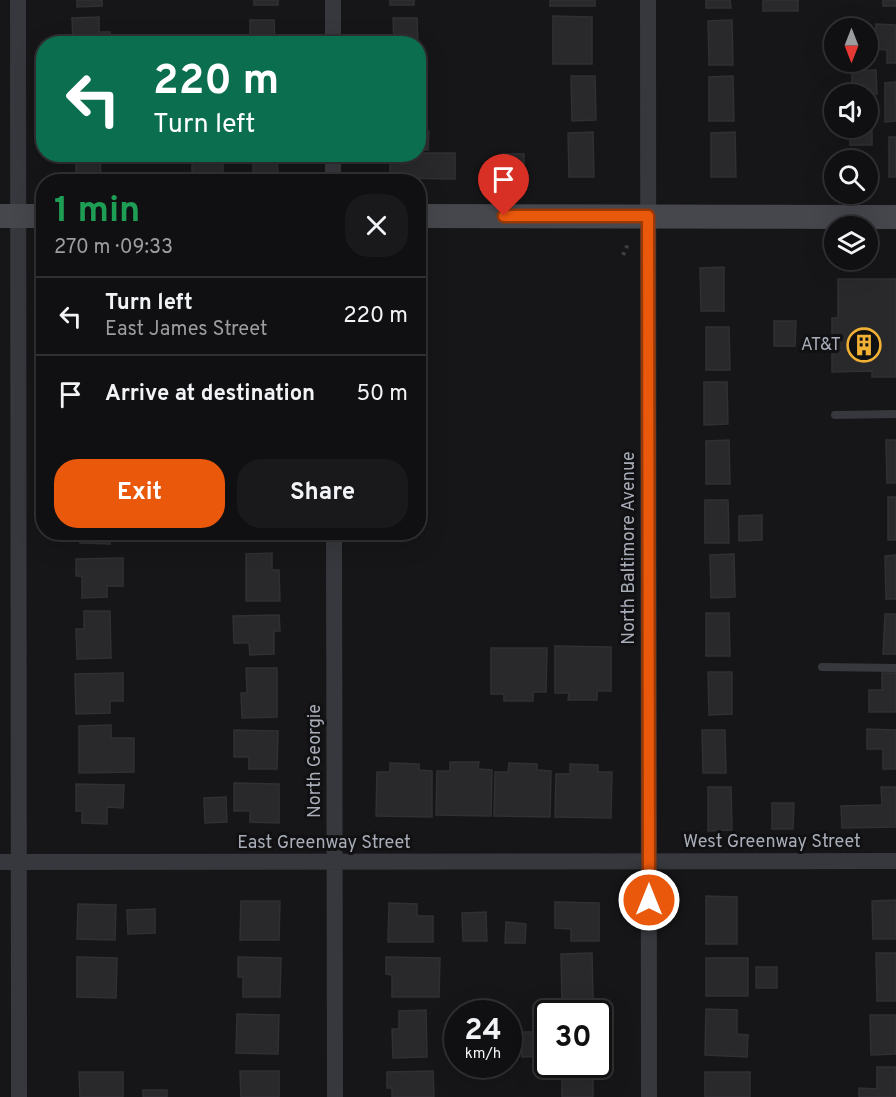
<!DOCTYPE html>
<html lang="en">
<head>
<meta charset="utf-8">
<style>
	body { margin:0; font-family:Overpass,sans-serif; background:#19191b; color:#f1f3f6; height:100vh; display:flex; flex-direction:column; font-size:22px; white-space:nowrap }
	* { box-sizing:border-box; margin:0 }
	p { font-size:20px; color:#9c9d9f }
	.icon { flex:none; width:33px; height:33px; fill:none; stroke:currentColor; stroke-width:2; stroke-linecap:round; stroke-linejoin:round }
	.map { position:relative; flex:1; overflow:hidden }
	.sheet { position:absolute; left:36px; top:174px; width:390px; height:366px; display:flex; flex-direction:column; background:#101012; border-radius:24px; box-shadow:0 6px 24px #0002,0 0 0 2px #303032 }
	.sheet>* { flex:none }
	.guide { position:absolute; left:36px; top:36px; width:390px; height:126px; border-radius:24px; box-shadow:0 6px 24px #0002,0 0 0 2px #303032; background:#0b6e4f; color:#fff; overflow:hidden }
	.needle { width:39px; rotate:180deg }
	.controls { position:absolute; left:824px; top:18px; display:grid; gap:12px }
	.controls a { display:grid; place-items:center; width:54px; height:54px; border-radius:50%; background:#101012; box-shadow:0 6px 24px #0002,0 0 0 2px #303032; font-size:30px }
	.speed { position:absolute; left:444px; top:1000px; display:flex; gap:12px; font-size:30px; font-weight:700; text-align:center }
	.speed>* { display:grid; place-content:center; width:78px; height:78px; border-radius:50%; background:#101012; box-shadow:0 6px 24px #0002,0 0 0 2px #303032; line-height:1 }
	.speed small { font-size:15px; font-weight:400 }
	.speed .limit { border:3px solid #111; border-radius:9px; background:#fff; color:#111 }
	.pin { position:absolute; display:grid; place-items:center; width:51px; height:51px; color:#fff; margin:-62px -26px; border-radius:50% 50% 50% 0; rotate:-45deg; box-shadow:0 0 6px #0007 }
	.pin .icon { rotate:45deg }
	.me { position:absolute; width:66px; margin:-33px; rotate:0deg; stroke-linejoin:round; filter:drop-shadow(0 0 4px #0008) }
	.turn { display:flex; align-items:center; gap:21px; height:126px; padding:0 18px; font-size:27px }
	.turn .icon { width:78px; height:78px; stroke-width:2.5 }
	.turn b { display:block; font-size:42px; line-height:51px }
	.round { display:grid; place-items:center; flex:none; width:63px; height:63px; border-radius:24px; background:#19191b }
	.head { display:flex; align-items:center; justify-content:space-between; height:102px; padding:0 18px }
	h1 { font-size:36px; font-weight:700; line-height:45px; color:#1e9e55 }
	.action { display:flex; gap:12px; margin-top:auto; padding:12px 18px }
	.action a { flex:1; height:69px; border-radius:24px; background:#ea580c; color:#fff; font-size:24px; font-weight:700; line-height:69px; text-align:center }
	.action a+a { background:#19191b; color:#f1f3f6 }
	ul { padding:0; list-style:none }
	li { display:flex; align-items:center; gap:18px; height:78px; padding:0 18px; border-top:2px solid #303032 }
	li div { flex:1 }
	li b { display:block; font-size:22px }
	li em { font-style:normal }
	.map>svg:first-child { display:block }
</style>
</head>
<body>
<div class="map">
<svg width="896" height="1097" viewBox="0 0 896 1097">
	<rect width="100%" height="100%" fill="#161618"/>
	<path fill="#29292c" stroke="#303034" stroke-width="1.5" d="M77,0H102V6L77,7Z
		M254,0H278V5H254Z
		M390,0H414V5H390Z
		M550,0H595V6H550Z
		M706,0H730L731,8H706Z
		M763,0H798V11H763Z
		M883,0H896V6H883Z
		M553,16L592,17V64H553Z
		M99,17V32H110V44H73L72,18Z
		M393,18H417L418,44H394Z
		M250,20H274L275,44H250Z
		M732,20L733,65H709L708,21Z
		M876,24L896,25V63H887V50L875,49Z
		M876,70L877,94H852V71Z
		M571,76H595L596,120L572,121Z
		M733,76L734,121H709V77Z
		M896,82V121L885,122V83Z
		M850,128H872V145H850Z
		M418,131H429L428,150H420V153H455V179L390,178V154H418Z
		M593,132L594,177H569L568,133Z
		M735,132L736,177H711V133Z
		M889,137H896V177H889Z
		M76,154H100L101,179L76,180Z
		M253,154H277L278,177L253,178Z
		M502,154H524V176H502Z
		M192,156H223V178H192Z
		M724,267V311H701L700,268Z
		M838,279H896V377H872V371L832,372V318H838Z
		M774,321H796L795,346H774Z
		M706,327H729L730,370H706Z
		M704,382H727L728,424L704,425Z
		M729,440L730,484H706V441Z
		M886,440H896V483H887Z
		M888,497H896V540H888Z
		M705,500H728L729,543H705Z
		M762,515V540L739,541V516Z
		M80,532H110V544L80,543Z
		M249,532H278V540H249Z
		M272,553V570H279L280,601H246V554Z
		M734,554L735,597L711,598L710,555Z
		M896,555V599H886L885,556Z
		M123,558V586H107V597L82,598V576H76V559Z
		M84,611H110L111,658L77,659L76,629H84Z
		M706,613H729L730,656H706Z
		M885,614H896V654H883Z
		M279,615L280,631H274V654L250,655L249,643H234L233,616Z
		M555,646L611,647V691H597V700H568L569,693H555Z
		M491,648H547L546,692H533V701H504V694H491Z
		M246,668H277V717L242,718L241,693H247Z
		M708,672H732V714L709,715Z
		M123,673V701H110V713L76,714L75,674Z
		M882,673H896V712H869V690H882Z
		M111,725V738H134V772L79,773V726Z
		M867,729L896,730V769H883V749H867Z
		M234,730L278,731L277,769H249V757H234Z
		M702,730H725L726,773H703Z
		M450,762H479L478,769L492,770L491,816L436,815L437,771H450Z
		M390,763L419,764V770L432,771V817L376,816L377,772H390Z
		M509,763L537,764V770L551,771L550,817L494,816L495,772H508Z
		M570,764L598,765V772H612L611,818L555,817L556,774H570Z
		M234,783L279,784V823L250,822V811H234Z
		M76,784L124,785L123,808L107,807V824L82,823V811H76Z
		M708,787H731L732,830L708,831Z
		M881,787H896V827L842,828L841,806L882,805Z
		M226,797L227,822L205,823L204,798Z
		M772,803H794L793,829H772Z
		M706,896L737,897V944H706Z
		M896,900V939H873L872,901Z
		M241,901H280L279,940H240Z
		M555,902L599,903V941H571V929L555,928Z
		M389,903L417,904V916H433V942H388Z
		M78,904L116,905L115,940L77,939Z
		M155,909V933L128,934L127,910Z
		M486,912L487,941H463L462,913Z
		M506,922L526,924L525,943H505Z
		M592,953L593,1000L562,1001L561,954Z
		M876,953H896V1001H877Z
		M77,957L117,958L116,998L77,997Z
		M238,957L281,958L280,997H243V977H238Z
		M386,957L440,958L439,997H392V975L386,974Z
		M706,958H748V996H706Z
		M756,967H777V988H756Z
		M706,1009L737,1010V1034L748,1035L747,1057L705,1055Z
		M426,1010L427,1057L393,1058L392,1029H399V1011Z
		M237,1014L279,1015L278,1054L236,1053Z
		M870,1015H896V1054L871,1055Z
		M521,1032H546L547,1056L522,1057Z
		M593,1067V1097H562V1068Z
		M877,1067H896V1097H859V1088L877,1089Z
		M240,1071H279V1097H241Z
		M433,1071L434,1097H392V1088H387V1072Z
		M79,1072H123V1097H80Z
		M705,1072H750V1097H705Z
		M143,1090H167V1097H143Z"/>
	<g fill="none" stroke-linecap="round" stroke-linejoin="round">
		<path stroke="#3d3f44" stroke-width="4" stroke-dasharray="3 4.5" stroke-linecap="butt" d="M623,255L629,242"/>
		<path stroke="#37383d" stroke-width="8" d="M835,415L896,414
			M822,667L896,668"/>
		<path stroke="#37383d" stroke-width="16" d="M18,0L19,1097
			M333,0V44
			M648,0L649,1097
			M333,154V182
			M334,532L335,1097
			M0,862L896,861"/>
		<path stroke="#45474d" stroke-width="24" d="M0,216H44
			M418,216L896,217"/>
	</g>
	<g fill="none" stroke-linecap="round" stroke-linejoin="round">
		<defs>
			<path id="route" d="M504,216H648L649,900"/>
		</defs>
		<use href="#route" stroke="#983908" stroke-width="15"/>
		<use href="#route" stroke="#ea580c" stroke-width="10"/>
	</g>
	<defs>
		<symbol id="building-ring" viewBox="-11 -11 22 22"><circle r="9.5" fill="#111113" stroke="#f2b134" stroke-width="1.5"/><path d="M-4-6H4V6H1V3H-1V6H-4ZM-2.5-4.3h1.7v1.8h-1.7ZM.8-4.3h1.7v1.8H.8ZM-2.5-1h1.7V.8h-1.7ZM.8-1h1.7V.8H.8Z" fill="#f2b134"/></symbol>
	</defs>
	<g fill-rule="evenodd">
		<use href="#building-ring" x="845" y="326" width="38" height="38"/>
	</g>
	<g text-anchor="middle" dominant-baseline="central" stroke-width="6" stroke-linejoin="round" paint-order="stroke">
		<g font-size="18" fill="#a8adb8" stroke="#111113" text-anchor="end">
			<text x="841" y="345">AT&amp;T</text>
		</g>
		<g font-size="18" fill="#a8adb8" stroke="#111113">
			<text transform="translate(629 548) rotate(-90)">North Baltimore Avenue</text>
			<text transform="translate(315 761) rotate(-90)">North Georgie</text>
			<text x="772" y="842">West Greenway Street</text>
			<text x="324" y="843">East Greenway Street</text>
		</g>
	</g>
</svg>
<div class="controls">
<a><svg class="needle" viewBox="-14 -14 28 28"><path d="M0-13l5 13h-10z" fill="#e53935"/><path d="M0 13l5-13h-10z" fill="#9c9d9f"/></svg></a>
<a><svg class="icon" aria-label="sound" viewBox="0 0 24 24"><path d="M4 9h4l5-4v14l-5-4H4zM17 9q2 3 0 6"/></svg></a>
<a><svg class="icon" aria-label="search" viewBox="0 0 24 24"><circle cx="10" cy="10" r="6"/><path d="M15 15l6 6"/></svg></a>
<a><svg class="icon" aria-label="layers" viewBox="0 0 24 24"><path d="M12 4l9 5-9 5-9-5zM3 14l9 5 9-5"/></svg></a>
</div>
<div class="speed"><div>24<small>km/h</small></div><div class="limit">30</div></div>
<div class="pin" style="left:504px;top:216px;background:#d93025"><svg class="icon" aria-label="arrive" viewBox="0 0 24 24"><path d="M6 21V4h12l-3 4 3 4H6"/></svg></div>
<svg class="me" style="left:649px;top:900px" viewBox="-20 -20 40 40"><circle r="17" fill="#ea580c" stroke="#fff" stroke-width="3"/><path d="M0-11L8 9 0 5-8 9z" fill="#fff"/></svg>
<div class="guide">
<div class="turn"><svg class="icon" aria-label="left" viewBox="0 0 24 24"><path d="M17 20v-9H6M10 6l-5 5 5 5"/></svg><div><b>220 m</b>Turn left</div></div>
</div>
<section class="sheet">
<div class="head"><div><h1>1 min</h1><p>270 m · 09:33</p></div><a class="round"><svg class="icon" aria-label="close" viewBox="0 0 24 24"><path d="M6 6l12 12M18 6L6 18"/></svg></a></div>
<ul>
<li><svg class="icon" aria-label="left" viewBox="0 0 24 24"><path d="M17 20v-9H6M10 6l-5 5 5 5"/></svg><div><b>Turn left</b><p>East James Street</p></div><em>220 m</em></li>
<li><svg class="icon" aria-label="arrive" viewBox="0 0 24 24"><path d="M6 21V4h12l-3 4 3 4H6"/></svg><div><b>Arrive at destination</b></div><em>50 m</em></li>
</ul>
<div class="action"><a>Exit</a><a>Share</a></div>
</section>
</div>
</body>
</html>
